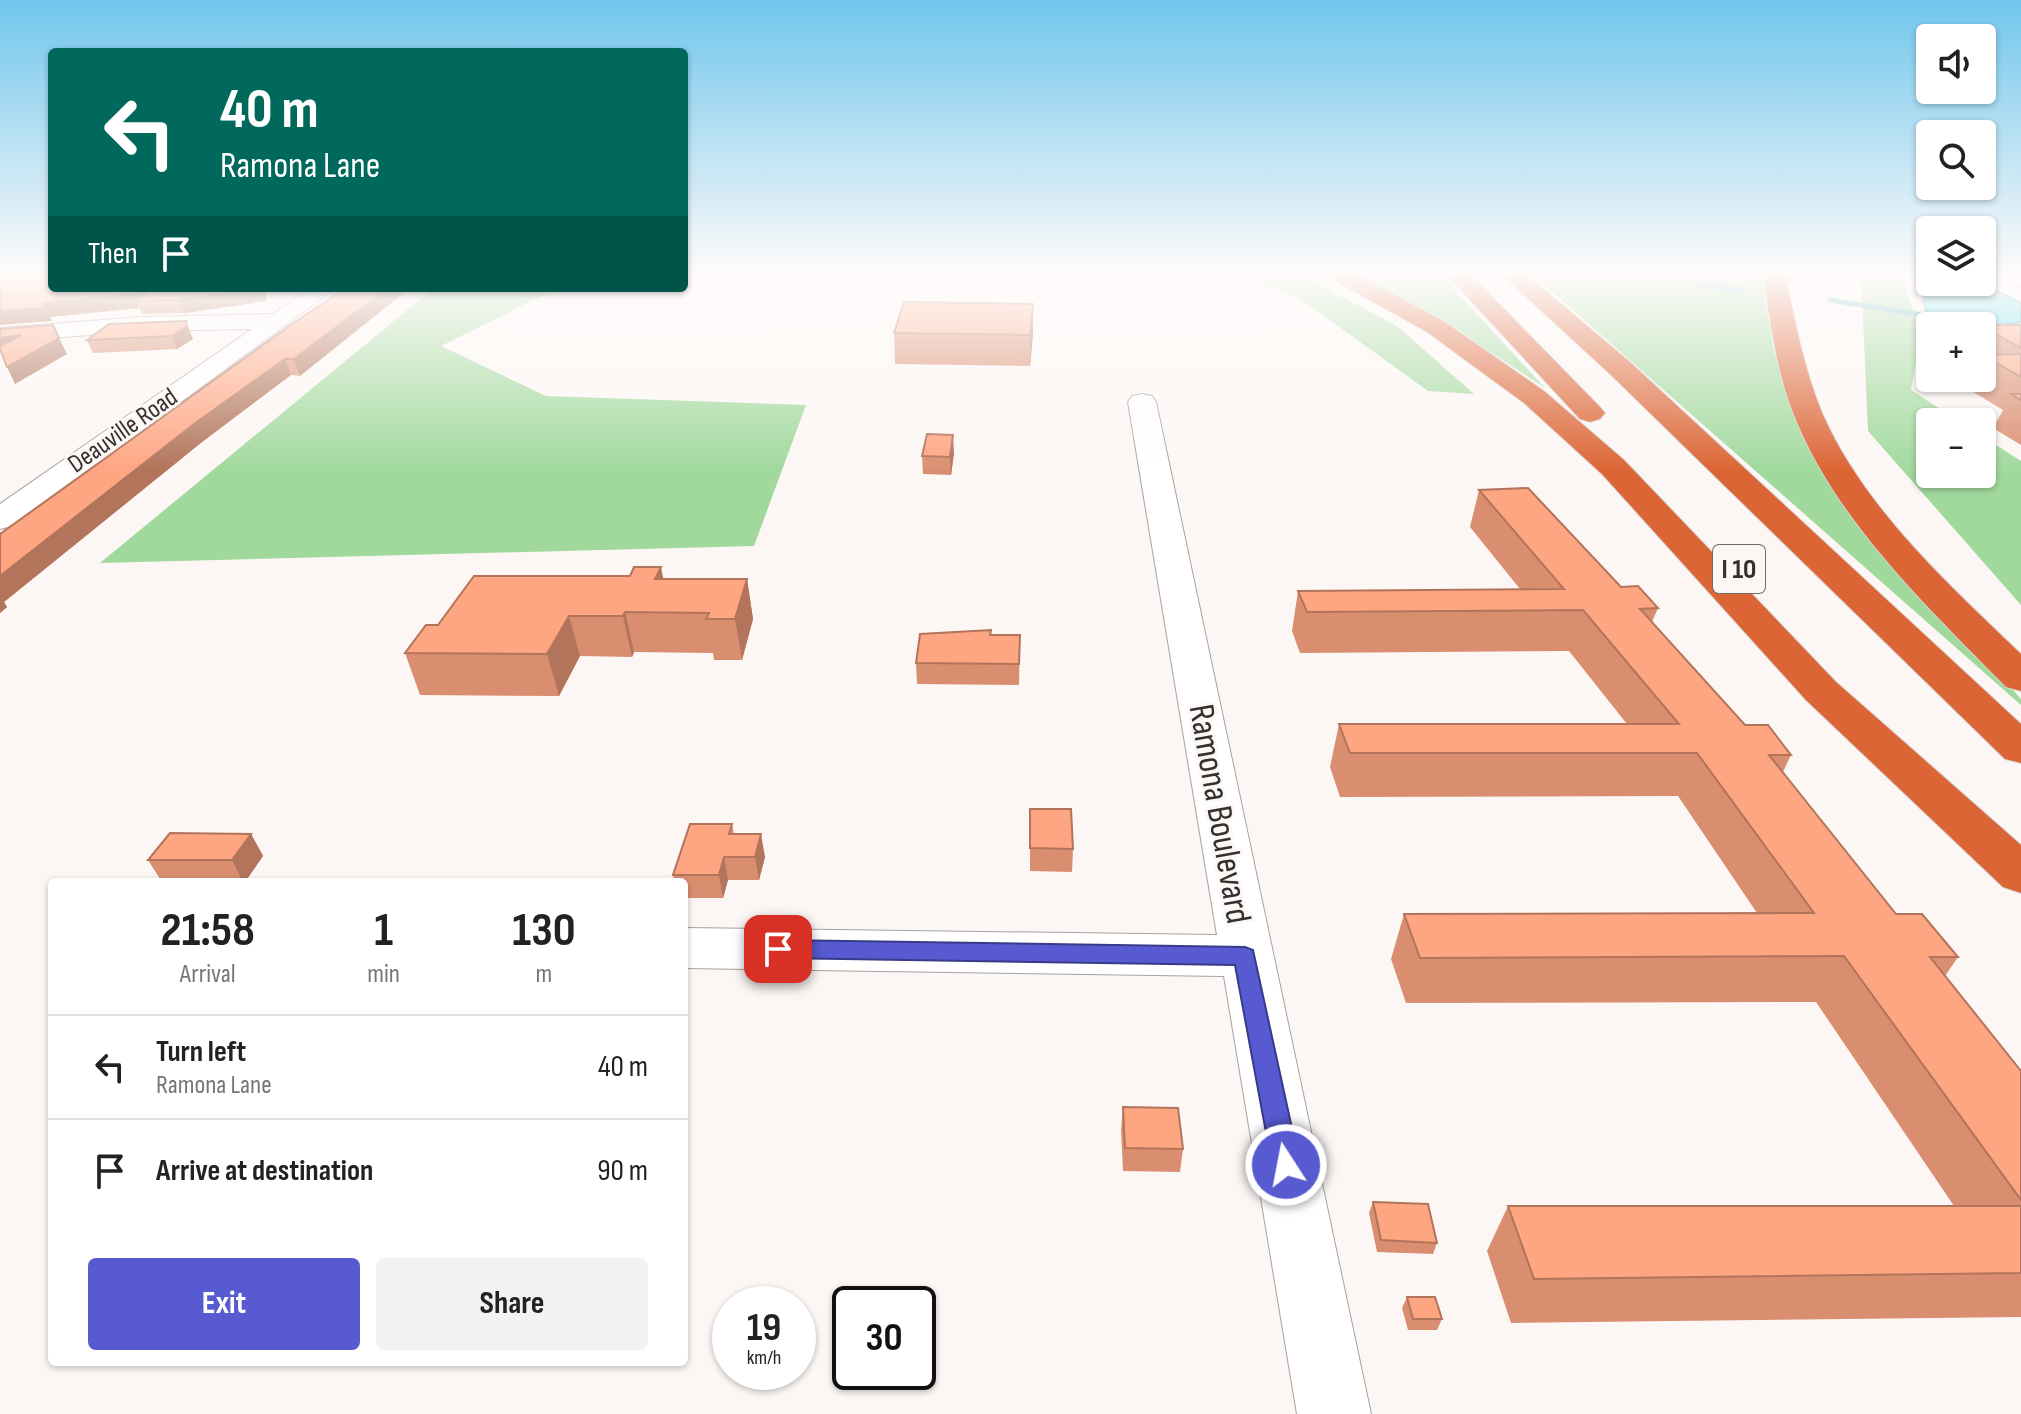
<!DOCTYPE html>
<html lang="en">
<head>
<meta charset="utf-8">
<style>
	body { margin:0; font-family:"Sofia Sans Condensed",sans-serif; background:#f2f2f2; color:#222; height:100vh; display:flex; flex-direction:column; font-size:30px; white-space:nowrap }
	* { box-sizing:border-box; margin:0 }
	p { font-size:26px; color:#767676 }
	.icon { flex:none; width:44px; height:44px; fill:none; stroke:currentColor; stroke-width:2; stroke-linecap:round; stroke-linejoin:round }
	.map { position:relative; flex:1; overflow:hidden }
	.drawer { position:absolute; left:48px; top:878px; width:640px; height:488px; display:flex; flex-direction:column; background:#fff; border-radius:8px; box-shadow:0 2px 6px #0004 }
	.drawer>* { flex:none }
	.top-card { position:absolute; left:48px; top:48px; width:640px; height:244px; border-radius:8px; box-shadow:0 2px 6px #0004; background:#00695c; color:#fff; overflow:hidden }
	.tools { position:absolute; left:1916px; top:24px; display:grid; gap:16px }
	.tools a { display:grid; place-items:center; width:80px; height:80px; border-radius:8px; background:#fff; box-shadow:0 2px 6px #0004; font-size:40px }
	.speed { position:absolute; left:712px; top:1286px; display:flex; gap:16px; font-size:40px; font-weight:700; text-align:center }
	.speed>* { display:grid; place-content:center; width:104px; height:104px; border-radius:50%; background:#fff; box-shadow:0 2px 6px #0004; line-height:1 }
	.speed small { font-size:20px; font-weight:400 }
	.speed .limit { border:4px solid #111; border-radius:12px; background:#fff; color:#111 }
	.pin { position:absolute; display:grid; place-items:center; width:68px; height:68px; color:#fff; margin:-34px; border-radius:16px; box-shadow:0 4px 12px #0006 }
	.me { position:absolute; width:88px; margin:-44px; rotate:349deg; stroke-linejoin:round; filter:drop-shadow(0 0 6px #0008) }
	.turn { display:flex; align-items:center; gap:28px; height:168px; padding:0 40px; font-size:36px }
	.turn .icon { width:104px; height:104px; stroke-width:2.5 }
	.turn b { display:block; font-size:56px; line-height:68px }
	.then { display:flex; align-items:center; height:76px; padding:0 40px; background:#0003; gap:16px; font-size:30px }
	.eta { display:flex; justify-content:space-evenly; align-items:center; height:136px; text-align:center }
	.eta b { font-size:48px; font-weight:700; line-height:56px }
	.action { display:flex; gap:16px; margin-top:auto; padding:16px 40px }
	.action a { flex:1; height:92px; border-radius:8px; background:#575ad1; color:#fff; font-size:32px; font-weight:700; line-height:92px; text-align:center }
	.action a+a { background:#f2f2f2; color:#222 }
	ul { padding:0; list-style:none }
	li { display:flex; align-items:center; gap:24px; height:104px; padding:0 40px; border-top:2px solid #e0e0e0 }
	li div { flex:1 }
	li b { display:block; font-size:30px }
	li em { font-style:normal }
	.map>svg:first-child { display:block }
</style>
</head>
<body>
<div class="map">
<svg width="2021" height="1414" viewBox="0 0 2021 1414">
	<rect width="100%" height="100%" fill="#fcf7f5"/>
	<path fill="#a1d99d" d="M1240,273H1298L1397,326L1474,394L1428,391L1302,300Z
		M1352,273H1439L1545,388L1452,327Z
		M1531,273H1761L1774,351L1793,409L1994,668L2021,699V705Z
		M1861,273H1914L1904,283L1921,334L1911,390L1960,422H1930V474H1982V436L2021,461V605L1868,431Z
		M434,288H558L441,346L546,396L806,405L754,546L100,563Z"/>
	<path fill="#5ce1f2" stroke="#50acb8" stroke-width="2" d="M1926,273H1930V282H1979L2021,303V322L1993,326L1931,322L1923,302L1928,289Z"/>
	<g fill="none" stroke-linecap="round" stroke-linejoin="round">
		<path stroke="#50acb8" stroke-width="5" d="M1788,273L1789,280
			M1697,285L1740,290
			M1830,300L1928,316"/>
		<defs>
			<path id="minor" d="M1994,273H2021V287L1997,278Z
				M310,288H336L12,526L0,529V504L252,329L140,331L0,342V328L140,317L273,314Z
				M1142,394L1152,396L1156,402L1371,1414H1297L1224,976L684,968V928L1217,935L1128,402L1132,396Z"/>
			<path id="highway" d="M1327,273H1355L1445,322L1544,391L1624,460L1836,682L2021,845V893L2003,887L1806,700L1602,474L1524,403L1427,332L1330,278Z
				M1445,273H1469L1600,407L1605,413L1600,419L1590,422L1580,419Z
				M1500,273H1525L1631,363L2021,724V763L2005,759L1611,375Z
				M1763,273H1785C1795,321 1804,370 1823,415C1865,509 1948,584 2021,654V691L2006,687C1928,607 1836,521 1794,415C1776,370 1770,320 1763,273Z"/>
		</defs>
		<use href="#minor" stroke="#a7a2a0" stroke-width="2"/>
		<use href="#highway" stroke="#d6d6d6" stroke-width="2"/>
		<use href="#minor" fill="#fff" fill-rule="evenodd"/>
		<use href="#highway" fill="#dc6535" fill-rule="evenodd"/>
	</g>
	<path fill="#da8e70" d="M0,273L266,301L185,313L142,314L139,308L50,317L52,321Z
		M109,324L193,339L177,349L93,353L87,340Z
		M292,324L300,376L291,375L202,442L4,602L7,607L0,613V534Z
		M1978,325H2021V445L1993,428L2003,410L1965,387L1969,378H1982V326Z
		M894,333L1033,334L1030,366L895,364Z
		M954,453L951,475L923,474L922,456Z
		M1479,490L1621,587L1658,608L1652,622L1745,725L1791,755L1783,772L1896,914L1958,957L1945,976L2021,1071V1317L1511,1323L1487,1251L1508,1206H1954L1816,1002L1406,1003L1391,959L1404,914L1757,913L1678,796L1340,797L1330,767L1339,724H1627L1569,651L1300,653L1292,631L1298,591L1520,589L1470,527Z
		M663,579H747L753,619L742,660H714L713,653L634,652L632,657L580,656L559,696L420,695L405,653L438,625Z
		M991,635H1020L1019,685L917,684L916,663Z
		M1030,809L1073,849L1072,872L1030,871Z
		M732,824L734,834L765,857L759,880H728L723,898H684V882H675L673,875Z
		M251,834L263,856L245,882H162L148,860Z
		M1123,1107L1183,1149L1180,1172L1123,1171L1121,1130Z
		M1373,1202L1437,1243L1433,1254L1377,1252L1369,1213Z
		M1407,1297L1442,1319L1437,1330H1408L1402,1308Z"/>
	<path fill="#b2745b" d="M261,288H266V301L185,313L179,300Z
		M388,288H410L300,376L294,359Z
		M146,293L136,301L139,308L50,317L43,303Z
		M1033,304V334L1030,366V335Z
		M45,308L52,321L0,325V311Z
		M186,321L193,339L177,349L172,336Z
		M21,335L0,347V338Z
		M59,338L67,354L15,384L7,367Z
		M285,359L291,375L202,442L4,602L7,607L0,613V576L194,424Z
		M953,435L954,453L951,475L950,457Z
		M661,567L669,607L655,579Z
		M747,579L753,619L742,660L735,619Z
		M625,612L634,652L632,657L623,616Z
		M569,616L580,656L559,696L547,654Z
		M251,834L263,856L245,882H243L232,860Z
		M761,834L765,857L759,880L755,857Z
		M724,857L728,880L723,898L719,875Z"/>
	<path fill="#fea582" stroke="#b2745b" stroke-width="2" d="M0,273H52V288H261L179,300L136,301L146,293L43,303L45,308L0,311Z
		M346,288H388L294,359H285L194,424L0,576V534L292,324Z
		M904,302L1033,304L1030,335L894,333Z
		M186,321L187,326L172,336L87,340L109,324Z
		M53,325L59,338L7,367L0,349V346L21,335L0,338V329Z
		M1978,325H2021V348L1982,327V326Z
		M2021,354V377L1982,355Z
		M2011,394H2021V400Z
		M927,434L953,435L950,457L922,456Z
		M1528,488L1621,587L1638,586L1658,608L1640,609L1745,725H1768L1791,755H1769L1896,914H1922L1958,957H1930L2021,1071V1200L1844,956L1420,958L1404,914L1814,913L1697,753H1350L1339,724H1679L1583,610L1307,612L1298,591L1564,589L1479,490Z
		M634,567H661L655,579H747L735,619H706L709,613L625,612L623,616H569L547,654L405,653L426,625H438L474,576H630Z
		M991,630L990,635H1020L1019,664L916,663L920,634Z
		M1030,809H1071L1073,849L1030,848Z
		M690,824H732L729,834H761L755,857H724L719,875H673Z
		M170,833L251,834L232,860H148Z
		M1123,1107L1178,1108L1183,1149L1125,1148Z
		M1373,1202L1428,1204L1437,1243L1381,1240Z
		M1508,1206H2021V1273L1534,1279Z
		M1407,1297H1435L1442,1319H1413Z"/>
	<linearGradient id="sky" x2="0" y2="1"><stop stop-color="#70c6ec"/><stop offset="0.58" stop-color="#fefbfa"/><stop offset="1" stop-color="#fefbfa" stop-opacity="0"/></linearGradient>
	<rect width="2021" height="471" fill="url(#sky)"/>
	<path fill="#575ad1" stroke="#393a88" stroke-width="2" d="M778,940L1245,947L1253,950L1300,1165L1296,1174L1286,1178L1277,1174L1272,1165L1235,965L778,958L769,955L766,949L769,943Z"/>
	<g text-anchor="middle" dominant-baseline="central" stroke-width="6" stroke-linejoin="round" paint-order="stroke">
		<g font-size="26" fill="#333130" stroke="#fcf7f5">
			<text transform="translate(123 431) rotate(-35)">Deauville Road</text>
		</g>
		<rect fill="#fcf7f5" stroke="#6f6c6b" stroke-width="2" x="1713" y="545" width="52" height="48" rx="6"/>
		<g font-size="28" font-weight="bold" fill="#333130">
			<text x="1739" y="569">I 10</text>
		</g>
		<g font-size="36" fill="#333130" stroke="#fcf7f5">
			<text transform="translate(1219 814) rotate(80)">Ramona Boulevard</text>
		</g>
	</g>
</svg>
<div class="tools">
<a><svg class="icon" aria-label="sound" viewBox="0 0 24 24"><path d="M4 9h4l5-4v14l-5-4H4zM17 9q2 3 0 6"/></svg></a>
<a><svg class="icon" aria-label="search" viewBox="0 0 24 24"><circle cx="10" cy="10" r="6"/><path d="M15 15l6 6"/></svg></a>
<a><svg class="icon" aria-label="layers" viewBox="0 0 24 24"><path d="M12 4l9 5-9 5-9-5zM3 14l9 5 9-5"/></svg></a>
<a>+</a>
<a>−</a>
</div>
<div class="speed"><div>19<small>km/h</small></div><div class="limit">30</div></div>
<div class="pin" style="left:778px;top:949px;background:#d93025"><svg class="icon" aria-label="arrive" viewBox="0 0 24 24"><path d="M6 21V4h12l-3 4 3 4H6"/></svg></div>
<svg class="me" style="left:1286px;top:1165px" viewBox="-20 -20 40 40"><circle r="17" fill="#575ad1" stroke="#fff" stroke-width="3"/><path d="M0-11L8 9 0 5-8 9z" fill="#fff"/></svg>
<div class="top-card">
<div class="turn"><svg class="icon" aria-label="left" viewBox="0 0 24 24"><path d="M17 20v-9H6M10 6l-5 5 5 5"/></svg><div><b>40 m</b>Ramona Lane</div></div>
<div class="then">Then<svg class="icon" aria-label="arrive" viewBox="0 0 24 24"><path d="M6 21V4h12l-3 4 3 4H6"/></svg></div>
</div>
<section class="drawer">
<div class="eta">
<div><b>21:58</b><p>Arrival</p></div>
<div><b>1</b><p>min</p></div>
<div><b>130</b><p>m</p></div>
</div>
<ul>
<li><svg class="icon" aria-label="left" viewBox="0 0 24 24"><path d="M17 20v-9H6M10 6l-5 5 5 5"/></svg><div><b>Turn left</b><p>Ramona Lane</p></div><em>40 m</em></li>
<li><svg class="icon" aria-label="arrive" viewBox="0 0 24 24"><path d="M6 21V4h12l-3 4 3 4H6"/></svg><div><b>Arrive at destination</b></div><em>90 m</em></li>
</ul>
<div class="action"><a>Exit</a><a>Share</a></div>
</section>
</div>
</body>
</html>
